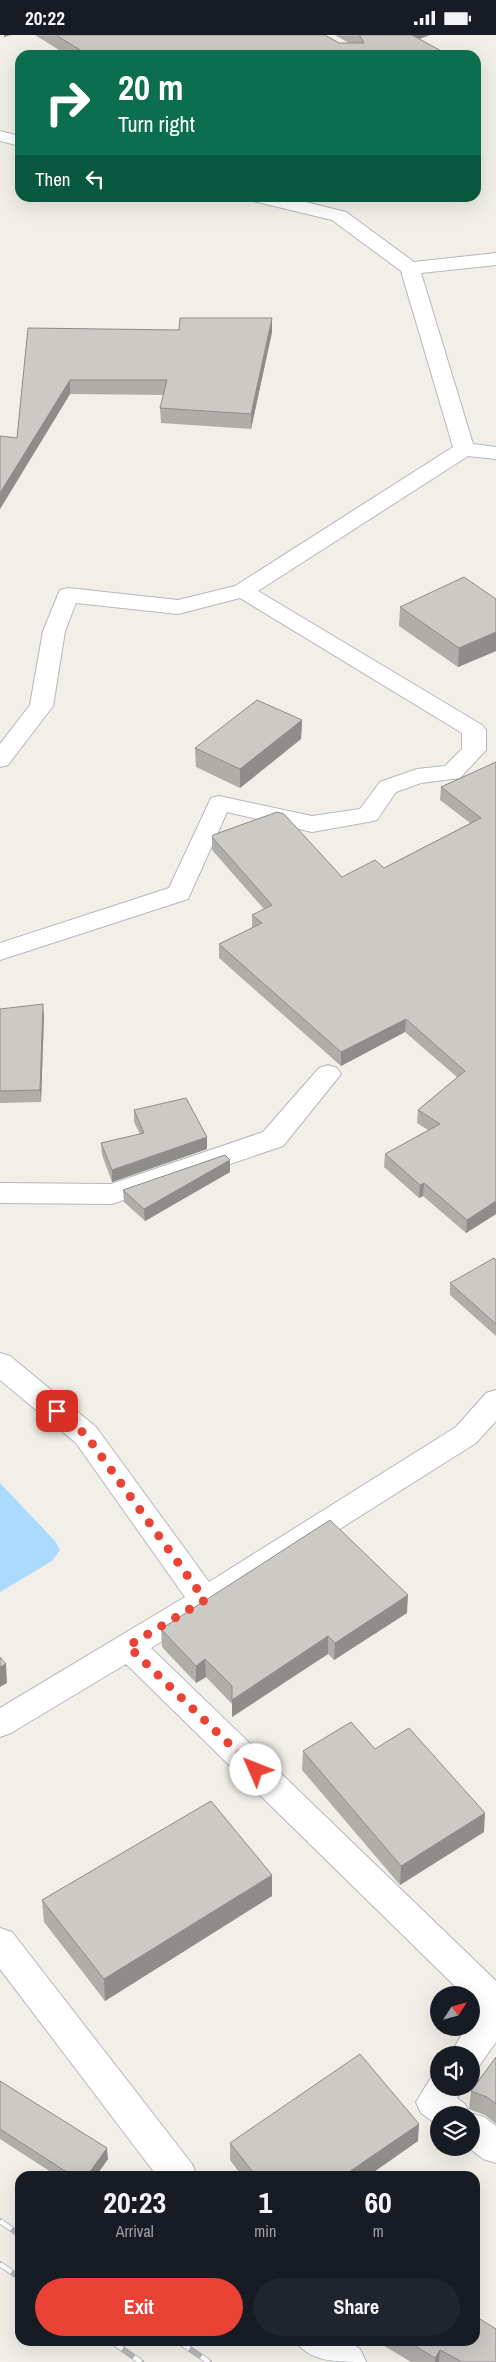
<!DOCTYPE html>
<html lang="en">
<head>
<meta charset="utf-8">
<style>
	body { margin:0; font-family:"Archivo Narrow",sans-serif; background:#20242c; color:#f1f3f6; height:100vh; display:flex; flex-direction:column; font-size:19px; white-space:nowrap }
	* { box-sizing:border-box; margin:0 }
	p { font-size:16px; color:#9ea1a6 }
	.icon { flex:none; width:28px; height:28px; fill:none; stroke:currentColor; stroke-width:2; stroke-linecap:round; stroke-linejoin:round }
	.map { position:relative; flex:1; overflow:hidden }
	.drawer { position:absolute; left:15px; top:2136px; width:465px; height:175px; display:flex; flex-direction:column; background:#171b24; border-radius:15px; box-shadow:0 5px 20px #0002 }
	.drawer>* { flex:none }
	.banner { position:absolute; left:15px; top:15px; width:466px; height:152px; border-radius:15px; box-shadow:0 5px 20px #0002; background:#0b6e4f; color:#fff; overflow:hidden }
	.needle { width:32px; rotate:54deg }
	.controls { position:absolute; left:430px; top:1951px; display:grid; gap:10px }
	.controls a { display:grid; place-items:center; width:50px; height:50px; border-radius:50%; background:#171b24; box-shadow:0 5px 20px #0002; font-size:25px }
	.pin { position:absolute; display:grid; place-items:center; width:42px; height:42px; color:#fff; margin:-21px; border-radius:10px; box-shadow:0 2px 8px #0006 }
	.me { position:absolute; width:55px; margin:-28px; rotate:314deg; stroke-linejoin:round; filter:drop-shadow(0 0 4px #0008) }
	.turn { display:flex; align-items:center; gap:18px; height:105px; padding:0 20px; font-size:22px }
	.turn .icon { width:65px; height:65px; stroke-width:2.5 }
	.turn b { display:block; font-size:35px; line-height:42px }
	.then { display:flex; align-items:center; height:48px; padding:0 20px; background:#0003; gap:10px; font-size:19px }
	.eta { display:flex; justify-content:space-evenly; align-items:center; height:85px; text-align:center }
	.eta b { font-size:30px; font-weight:700; line-height:35px }
	.button { display:flex; gap:10px; margin-top:auto; padding:10px 20px }
	.button a { flex:1; height:58px; border-radius:30px; background:#ea4335; color:#fff; font-size:20px; font-weight:700; line-height:58px; text-align:center }
	.button a+a { background:#20242c; color:#f1f3f6 }
	.status { display:flex; justify-content:space-between; align-items:center; height:35px; padding:0 25px; background:#171b24; direction:ltr }
	.status svg { height:14px; fill:currentColor }
	.map>svg:first-child { display:block }
</style>
</head>
<body>
<div class="status"><b>20:22</b><svg viewBox="0 0 49 12"><path d="M0 12V9h3v3zM5 12V6h3v6zM10 12V3h3v9zM15 12V0h3v12zM26 1h20v11H26zM47 4h2v5h-2z"/></svg></div>
<div class="map">
<svg width="496" height="2327" viewBox="0 0 496 2327">
	<rect width="100%" height="100%" fill="#f1efe8"/>
	<path fill="#aadaff" d="M0,1448L55,1506L60,1515L52,1526L0,1557Z"/>
	<g fill="none" stroke-linecap="round" stroke-linejoin="round">
		<defs>
			<path id="minor" d="M0,96L20,101V111L0,106Z
				M251,162H286L346,177L414,227L496,218V230L421,238L473,409L496,412V424L468,421L258,556L482,690L486,695V715L460,743L421,748L396,757L377,785L368,787L312,797L227,777L188,864L0,925V908L169,853L211,763L219,761L312,781L360,774L380,747L417,734L445,731L462,714V698L240,563L178,579L76,568L65,596L53,671L8,730L0,732V709L30,670L43,596L60,555L68,553L178,565L235,551L453,412L401,236L332,185L253,166Z
				M328,1030L337,1033L341,1039L283,1111L112,1169L0,1168V1148L111,1149L263,1097L319,1033Z
				M0,1318L10,1321L96,1392L209,1547L456,1392L486,1358L496,1355V1386L476,1408L151,1613L496,1946V2007L479,2031L471,2034V2020H450L466,1992H471V1985L478,1975L471,1968V1960H464L126,1629L11,1698L0,1702V1673L185,1562L76,1408L0,1345Z
				M0,1893L12,1897L192,2129L197,2141H157L0,1934Z
				M439,2038V2052H461L457,2063L465,2069L469,2078L484,2082L496,2091V2128L483,2124L468,2112H471V2080H439V2091L421,2078L416,2067L432,2041Z
				M296,2306H348L360,2314L366,2327C337,2327 309,2327 296,2306Z"/>
		</defs>
		<use href="#minor" stroke="#b5b8bc" stroke-width="2"/>
		<use href="#minor" fill="#fff" fill-rule="evenodd"/>
		<defs>
			<path id="rail" d="M0,2186L20,2200
				M0,2229L20,2243
				M111,2306L141,2327
				M178,2306L209,2327"/>
		</defs>
		<use href="#rail" stroke="#b6b7b8" stroke-width="6"/>
		<use href="#rail" stroke="#fff" stroke-width="4.5" stroke-dasharray="14" stroke-linecap="butt"/>
	</g>
	<path fill="#afaea9" d="M35,0H325L339,8H349L335,0H430L419,4L447,20H67Z
		M28,293L272,297L251,394L161,388L160,373L164,360L70,359L0,474V401L17,403Z
		M496,564V616L458,632L399,591L400,572Z
		M302,685L301,704L240,753L196,732L195,713Z
		M496,727V1179L466,1198L423,1161L419,1163L384,1132L385,1119L428,1095L417,1088L418,1075L457,1042L405,997L341,1031L219,923V909L252,893V880L264,874L212,815V802L342,842L384,833L470,788L440,765L441,752Z
		M0,974L44,981L41,1067L0,1068Z
		M134,1075L207,1102V1114L112,1147L102,1120L101,1108L140,1099L134,1087Z
		M230,1125V1137L145,1186L124,1167L123,1155Z
		M496,1225V1301L450,1260V1248Z
		M407,1578L334,1625L328,1619L232,1682V1669L206,1642L196,1648L162,1612L161,1594Z
		M375,1714L484,1797L400,1850L302,1735L303,1716Z
		M272,1861L105,1966L44,1887L42,1865Z
		M496,2022V2089L485,2080L469,2074L471,2056Z
		M0,2046L108,2124L96,2141H57L0,2104Z
		M418,2106L368,2141H242L230,2125V2108Z
		M376,2306H475L496,2327H411Z"/>
	<path fill="#8f8d8a" d="M4,0H11L4,2Z
		M404,0H430L404,9Z
		M272,283V297L251,394V379Z
		M70,345V359L0,474V458Z
		M496,597V616L458,632L459,613Z
		M302,685L301,704L240,753V734Z
		M43,969L44,981L41,1067L40,1055Z
		M406,984L405,997L341,1031V1017Z
		M207,1102V1114L112,1147V1135Z
		M230,1125V1137L145,1186L144,1174Z
		M424,1148L423,1161L419,1163L420,1150Z
		M496,1166V1179L466,1198L467,1185Z
		M408,1560L407,1578L334,1625L335,1608Z
		M328,1601V1619L232,1682V1665Z
		M205,1624L206,1642L196,1648V1631Z
		M6,1629L7,1648L0,1652V1632Z
		M485,1778L484,1797L400,1850L401,1831Z
		M272,1840V1861L105,1966L104,1944Z
		M419,2089L418,2106L368,2141H343Z
		M107,2113L108,2124L96,2141H87Z
		M440,2315L439,2327H435V2323Z"/>
	<path fill="#cccac5" stroke="#8f8d8a" d="M56,0H325L339,8H364L360,1L358,0H412L447,19L445,20H88Z
		M180,283H272L251,379L160,373L167,345H70L0,458V401L17,403L28,293L179,295Z
		M464,542L496,564V597L459,613L400,572Z
		M257,665L302,685L240,734L195,713Z
		M496,727V1166L467,1185L424,1148L420,1150L385,1119L440,1089L418,1075L465,1036L406,984L341,1017L219,909L262,888L252,880L272,870L212,802L213,800L277,777L284,779L342,842L375,825L384,833L481,783L441,752Z
		M43,969L40,1055L0,1056V974Z
		M186,1063L207,1102L112,1135L101,1108L144,1098L134,1075Z
		M225,1120L230,1125L144,1174L123,1155Z
		M494,1223L496,1225V1289L450,1248Z
		M330,1485L408,1560L335,1608L328,1601L232,1665V1651L205,1624L196,1631L161,1594Z
		M0,1622L6,1629L0,1632Z
		M351,1687L375,1714L409,1693L485,1778L401,1831L303,1716Z
		M211,1766L272,1840L104,1944L42,1865Z
		M360,2019L419,2089L343,2141H256L230,2108Z
		M496,2022V2069L487,2062L471,2056Z
		M0,2046L107,2113L87,2141H73L0,2094Z
		M475,2281L496,2294V2327H462L440,2315L435,2323L407,2306H475Z"/>
	<g fill="none" stroke-linecap="round" stroke-linejoin="round">
		<path stroke="#ea4335" stroke-width="9" stroke-dasharray="0 16.2" d="M57,1376L86,1400L205,1565L128,1611L256,1735"/>
	</g>
</svg>
<div class="controls">
<a><svg class="needle" viewBox="-14 -14 28 28"><path d="M0-13l5 13h-10z" fill="#e53935"/><path d="M0 13l5-13h-10z" fill="#9ea1a6"/></svg></a>
<a><svg class="icon" aria-label="sound" viewBox="0 0 24 24"><path d="M4 9h4l5-4v14l-5-4H4zM17 9q2 3 0 6"/></svg></a>
<a><svg class="icon" aria-label="layers" viewBox="0 0 24 24"><path d="M12 4l9 5-9 5-9-5zM3 14l9 5 9-5"/></svg></a>
</div>
<div class="pin" style="left:57px;top:1376px;background:#d93025"><svg class="icon" aria-label="arrive" viewBox="0 0 24 24"><path d="M6 21V4h12l-3 4 3 4H6"/></svg></div>
<svg class="me" style="left:256px;top:1735px" viewBox="-20 -20 40 40"><circle r="19" fill="#fff"/><path d="M0-13L10 11 0 6-10 11z" fill="#ea4335"/></svg>
<div class="banner">
<div class="turn"><svg class="icon" aria-label="right" viewBox="0 0 24 24"><path d="M7 20v-9h11M14 6l5 5-5 5"/></svg><div><b>20 m</b>Turn right</div></div>
<div class="then">Then<svg class="icon" aria-label="left" viewBox="0 0 24 24"><path d="M17 20v-9H6M10 6l-5 5 5 5"/></svg></div>
</div>
<section class="drawer">
<div class="eta">
<div><b>20:23</b><p>Arrival</p></div>
<div><b>1</b><p>min</p></div>
<div><b>60</b><p>m</p></div>
</div>
<div class="button"><a>Exit</a><a>Share</a></div>
</section>
</div>
</body>
</html>
